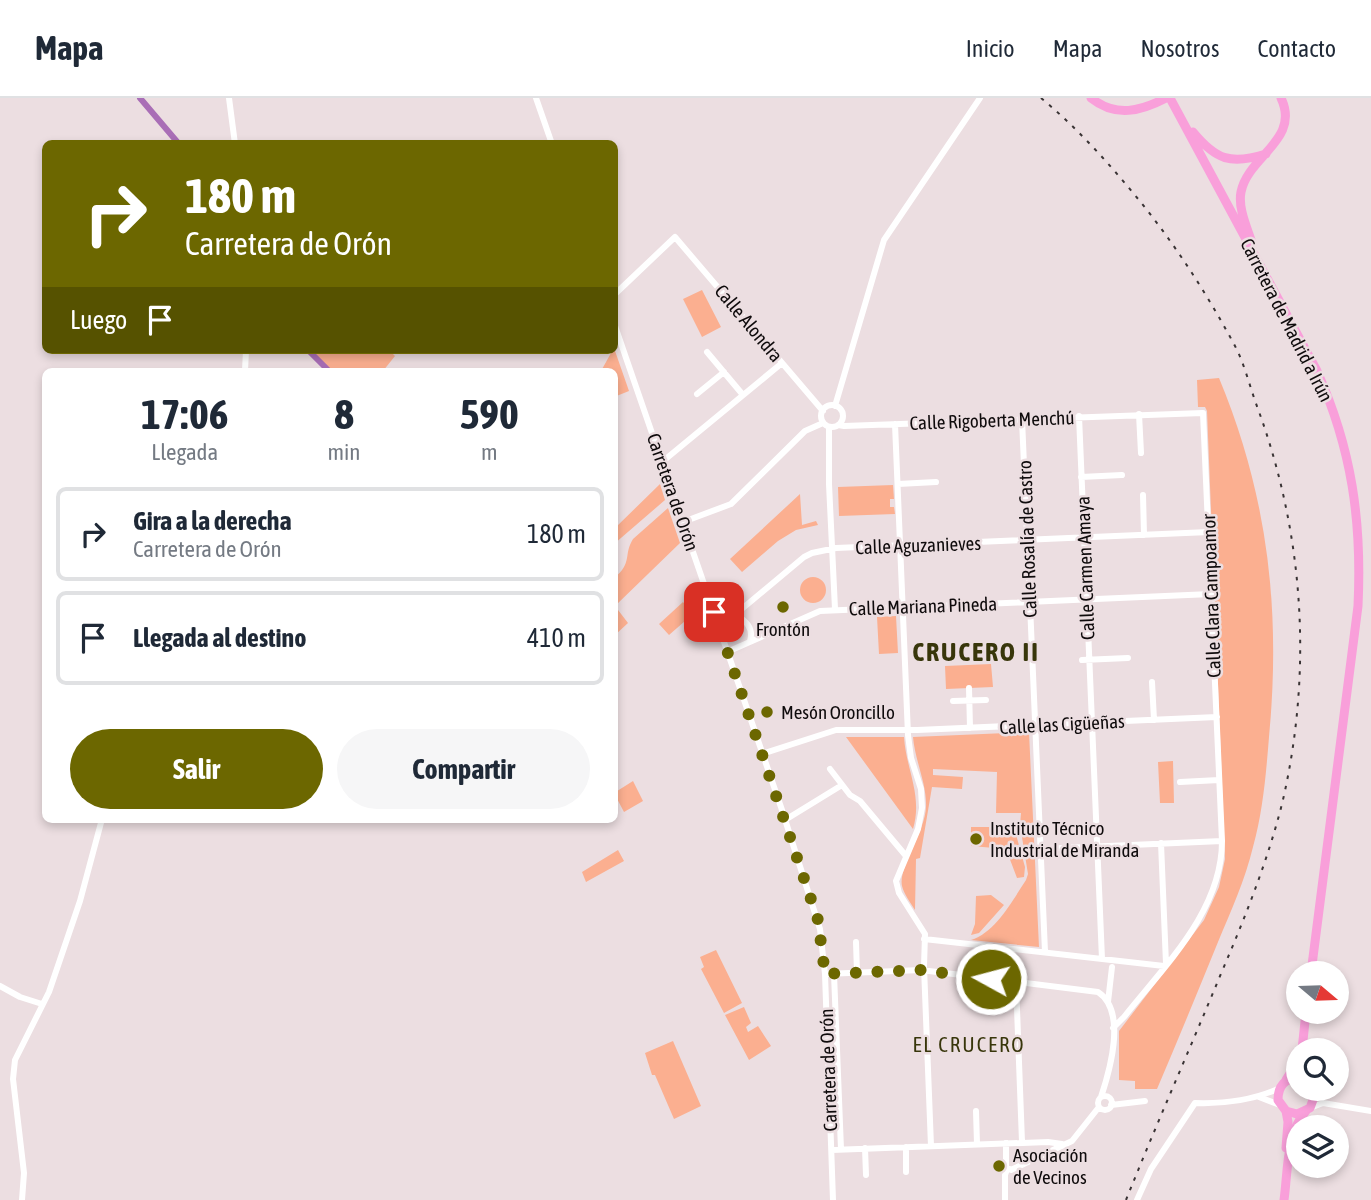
<!DOCTYPE html>
<html lang="es">
<head>
<meta charset="utf-8">
<style>
	body { margin:0; font-family:"Asap Condensed",sans-serif; background:#f6f6f7; color:#1f2937; height:100vh; display:flex; flex-direction:column; font-size:26px; white-space:nowrap }
	* { box-sizing:border-box; margin:0 }
	p { font-size:23px; color:#747a83 }
	.icon { flex:none; width:38px; height:38px; fill:none; stroke:currentColor; stroke-width:2; stroke-linecap:round; stroke-linejoin:round }
	.map { position:relative; flex:1; overflow:hidden }
	.side { position:absolute; left:42px; top:270px; width:576px; height:455px; display:flex; flex-direction:column; background:#fff; border-radius:10px; box-shadow:0 4px 10px #0003 }
	.side>* { flex:none }
	.guide { position:absolute; left:42px; top:42px; width:576px; height:214px; border-radius:10px; box-shadow:0 4px 10px #0003; background:#6c6700; color:#fff; overflow:hidden }
	.needle { width:46px; rotate:109deg }
	.controls { position:absolute; left:1286px; top:863px; display:grid; gap:14px }
	.controls a { display:grid; place-items:center; width:63px; height:63px; border-radius:50%; background:#fff; box-shadow:0 4px 10px #0003; font-size:35px }
	.pin { position:absolute; display:grid; place-items:center; width:60px; height:60px; color:#fff; margin:-30px; border-radius:14px; box-shadow:0 4px 10px #0006 }
	.me { position:absolute; width:77px; margin:-38px; rotate:277deg; stroke-linejoin:round; filter:drop-shadow(0 0 5px #0008) }
	.turn { display:flex; align-items:center; gap:24px; height:147px; padding:0 28px; font-size:32px }
	.turn .icon { width:91px; height:91px; stroke-width:2.5 }
	.turn b { display:block; font-size:49px; line-height:60px }
	.then { display:flex; align-items:center; height:66px; padding:0 28px; background:#0003; gap:14px; font-size:26px }
	.eta { display:flex; justify-content:space-evenly; align-items:center; height:119px; text-align:center }
	.eta b { font-size:42px; font-weight:700; line-height:49px }
	.button { display:flex; gap:14px; margin-top:auto; padding:14px 28px }
	.button a { flex:1; height:80px; border-radius:42px; background:#6c6700; color:#fff; font-size:28px; font-weight:700; line-height:80px; text-align:center }
	.button a+a { background:#f6f6f7; color:#1f2937 }
	ul { padding:0; list-style:none }
	li { display:flex; align-items:center; gap:21px; height:94px; margin:0 14px 10px; padding:0 14px; border:4px solid #e0e1e3; border-radius:10px }
	li div { flex:1 }
	li b { display:block; font-size:26px }
	li em { font-style:normal }
	header { display:flex; align-items:center; gap:42px; box-sizing:border-box; height:98px; padding:0 35px; background:#fff; border-bottom:2px solid #e0e1e3 }
	header strong { font-size:33px }
	nav { display:flex; gap:38px; margin-inline-start:auto; font-size:24px }
	.map>svg:first-child { display:block }
</style>
</head>
<body>
<header>
<strong>Mapa</strong>
<nav><a>Inicio</a><a>Mapa</a><a>Nosotros</a><a>Contacto</a></nav>
</header>
<div class="map">
<svg width="1371" height="1102" viewBox="0 0 1371 1102">
	<rect width="100%" height="100%" fill="#ecdee1"/>
	<path fill="#fbaf90" d="M702,192L721,229L702,239L683,201Z
		M614,250L629,293L614,299V273H601L611,255L610,252H614Z
		M310,252H389L395,258L383,273H331Z
		M1219,280C1268,398 1281,512 1269,639C1266,676 1263,713 1253,749C1245,782 1231,813 1218,844C1198,893 1178,942 1157,991H1135V983L1119,982V933L1204,822L1219,789L1225,761L1207,313L1205,309H1198L1197,282Z
		M660,386L665,402L614,446V431Z
		M893,387L894,401H890V409H894L895,416L839,418L838,389Z
		M800,396L802,427L816,423L818,427L796,432L778,443L742,474L730,461Z
		M668,410L680,445L615,508L628,525L614,538V480C633,465 623,457 633,441Z
		M800 492a13 13 0 1 1 26 0a13 13 0 1 1-26 0Z
		M683,504L693,516L669,537L659,526Z
		M896,518L898,555L879,556L877,519Z
		M991,566L993,589L946,591L945,568Z
		M1029,634L1039,849L971,842C996,834 1012,803 1026,782L1028,776L1020,727L1021,715H996L997,674L933,671V677L963,679L962,691L932,689L920,760L916,761L915,812C910,804 904,796 902,788C898,770 925,734 926,709C927,686 915,663 913,639Z
		M846,639H904C906,671 923,698 913,731Z
		M1173,663L1174,705H1160L1158,664Z
		M633,683L643,703L624,714L614,695Z
		M971,729H1006L1015,733L1025,769L1024,779L1017,780L1006,751L971,748Z
		M618,752L624,763L586,784L582,774Z
		M991,797L1004,807L979,835L971,837L975,826L976,798Z
		M716,852L742,905L724,915L701,871L704,869L700,859Z
		M744,909L751,925L746,929L748,934L758,928L771,948L749,962L725,917Z
		M673,943L701,1008L674,1021L655,977H652L645,955Z"/>
	<g fill="none" stroke-linecap="round" stroke-linejoin="round">
		<path stroke="#a96eb6" stroke-width="6" d="M140,0L179,46
			M308,252L329,273"/>
		<path stroke="#fff" stroke-width="6" d="M229,0L235,46
			M536,0L552,46
			M614,197L675,139L823,313
			M614,225L782,712L820,831L825,876L833,1102
			M707,254L743,297
			M245,273L246,252
			M697,296L724,274
			M821 318a11 11 0 1 1 22 0a11 11 0 1 1-22 0Z
			M835,308L884,142L980,0
			M1139,316L1141,355
			M1079,318L1102,861
			M1022,321L1045,854
			M895,326L908,637L911,660L921,691L922,710L918,731L896,783L899,795L925,836L924,869L931,1048
			M838,327L844,328L1203,315L1222,743C1222,813 1165,867 1124,919L1113,930
			M829,329V386L835,511
			M662,364L782,265
			M1081,379L1122,377
			M898,386L936,384
			M1143,397L1144,437
			M683,424L731,406L805,333L823,325
			M735,516C746,523 754,530 750,543
			M719,530L804,459L812,455L836,450L1209,434
			M727,554L820,513L1211,496
			M1082,562L1128,560
			M1152,584L1154,622
			M969,590L970,630
			M953,603L986,602
			M762,656L836,632H917L1217,619
			M830,671L850,697L860,703L906,758
			M1180,684L1219,682
			M785,722L842,687
			M1161,745L1166,866
			M1040,751L1222,743
			M924,841L1164,868
			M856,844L857,875
			M825,876L921,872L1098,894C1127,913 1110,972 1101,999
			M834,876L841,1051
			M1016,884L1022,1044
			M0,888L20,899L42,906
			M1108,904L1112,869
			M1098 1005a7 7 0 1 1 14 0a7 7 0 1 1-14 0Z
			M1259,999L1280,1007
			M1111,1007L1145,1003
			M1310,1010L1323,1005L1371,1013
			M976,1013L977,1046
			M1006,1045V1069L1011,1072L1072,1043L1099,1009
			M906,1049V1074
			M865,1050L866,1077
			M832,1052L1048,1044L1062,1046
			M22,1102L24,1075L13,981L15,962L49,894L80,803L102,721
			M1005,1102V1077L1007,1071
			M1137,1102L1151,1071L1195,1005C1224,1006 1254,1002 1280,990"/>
		<path stroke="#f99fda" stroke-width="9" d="M1091,0C1116,20 1141,13 1166,0
			M1170,0L1317,273C1352,351 1362,423 1358,508L1311,875
			M1193,34C1216,62 1231,67 1266,56
			M1251,142C1246,127 1238,109 1241,94C1248,58 1301,42 1281,0
			M1302,952L1306,914
			M1298,980C1285,980 1278,988 1278,1002L1286,1013L1297,1016L1310,1010L1314,999L1312,990
			M1286,982L1298,963
			M1286,1013L1288,1024L1286,1050
			M1284,1102C1288,1074 1286,1035 1306,1013"/>
		<path stroke="#393334" stroke-width="2" stroke-dasharray="3.5 7" stroke-linecap="butt" d="M1041,0C1076,29 1105,61 1134,96C1173,143 1206,194 1235,248C1245,267 1250,290 1258,311C1304,437 1313,574 1282,706C1267,765 1244,822 1220,878C1189,953 1156,1027 1126,1102"/>
	</g>
	<g fill="none" stroke-linecap="round" stroke-linejoin="round">
		<path stroke="#6c6700" stroke-width="12" stroke-dasharray="0 21.6" d="M714,514L818,822L825,876L921,872L991,881"/>
	</g>
	<g fill="#6c6700" stroke="#ecdee1" stroke-width="2.5">
		<circle cx="783" cy="509" r="7"/>
		<circle cx="767" cy="614" r="7"/>
		<circle cx="976" cy="741" r="7"/>
		<circle cx="999" cy="1068" r="7"/>
	</g>
	<g text-anchor="middle" dominant-baseline="central" stroke-width="5" stroke-linejoin="round" paint-order="stroke">
		<g font-size="19" fill="#0f0b0c" stroke="#ecdee1">
			<text transform="translate(1287 222) rotate(63)">Carretera de Madrid a Irún</text>
			<text transform="translate(749 225) rotate(50)">Calle Alondra</text>
			<text transform="translate(992 322) rotate(-2)">Calle Rigoberta Menchú</text>
			<text transform="translate(673 394) rotate(71)">Carretera de Orón</text>
			<text transform="translate(1027 441) rotate(-92)">Calle Rosalía de Castro</text>
			<text transform="translate(918 447) rotate(-2)">Calle Aguzanieves</text>
			<text transform="translate(1085 470) rotate(-92)">Calle Carmen Amaya</text>
			<text transform="translate(1211 498) rotate(-92)">Calle Clara Campoamor</text>
			<text transform="translate(923 508) rotate(-2)">Calle Mariana Pineda</text>
			<text transform="translate(1062 626) rotate(-3)">Calle las Cigüeñas</text>
			<text transform="translate(828 972) rotate(-92)">Carretera de Orón</text>
		</g>
		<g font-size="19" fill="#0f0b0c" stroke="#ecdee1" text-anchor="start">
			<text x="783" y="531" text-anchor="middle">Frontón</text>
			<text x="781" y="614">Mesón Oroncillo</text>
			<text x="990" y="730">Instituto Técnico<tspan x="990" dy="22">Industrial de Miranda</tspan></text>
			<text x="1013" y="1057">Asociación<tspan x="1013" dy="22">de Vecinos</tspan></text>
		</g>
		<g font-size="21" letter-spacing="2" fill="#38360b" stroke="#ecdee1">
			<text x="969" y="946">EL CRUCERO</text>
		</g>
		<g font-size="26" font-weight="bold" letter-spacing="2" fill="#38360b" stroke="#ecdee1">
			<text x="976" y="554">CRUCERO II</text>
		</g>
	</g>
</svg>
<div class="controls">
<a><svg class="needle" viewBox="-14 -14 28 28"><path d="M0-13l5 13h-10z" fill="#e53935"/><path d="M0 13l5-13h-10z" fill="#747a83"/></svg></a>
<a><svg class="icon" aria-label="search" viewBox="0 0 24 24"><circle cx="10" cy="10" r="6"/><path d="M15 15l6 6"/></svg></a>
<a><svg class="icon" aria-label="layers" viewBox="0 0 24 24"><path d="M12 4l9 5-9 5-9-5zM3 14l9 5 9-5"/></svg></a>
</div>
<div class="pin" style="left:714px;top:514px;background:#d93025"><svg class="icon" aria-label="arrive" viewBox="0 0 24 24"><path d="M6 21V4h12l-3 4 3 4H6"/></svg></div>
<svg class="me" style="left:991px;top:881px" viewBox="-20 -20 40 40"><circle r="17" fill="#6c6700" stroke="#fff" stroke-width="3"/><path d="M0-11L8 9 0 5-8 9z" fill="#fff"/></svg>
<div class="guide">
<div class="turn"><svg class="icon" aria-label="right" viewBox="0 0 24 24"><path d="M7 20v-9h11M14 6l5 5-5 5"/></svg><div><b>180 m</b>Carretera de Orón</div></div>
<div class="then">Luego<svg class="icon" aria-label="arrive" viewBox="0 0 24 24"><path d="M6 21V4h12l-3 4 3 4H6"/></svg></div>
</div>
<section class="side">
<div class="eta">
<div><b>17:06</b><p>Llegada</p></div>
<div><b>8</b><p>min</p></div>
<div><b>590</b><p>m</p></div>
</div>
<ul>
<li><svg class="icon" aria-label="right" viewBox="0 0 24 24"><path d="M7 20v-9h11M14 6l5 5-5 5"/></svg><div><b>Gira a la derecha</b><p>Carretera de Orón</p></div><em>180 m</em></li>
<li><svg class="icon" aria-label="arrive" viewBox="0 0 24 24"><path d="M6 21V4h12l-3 4 3 4H6"/></svg><div><b>Llegada al destino</b></div><em>410 m</em></li>
</ul>
<div class="button"><a>Salir</a><a>Compartir</a></div>
</section>
</div>
</body>
</html>
